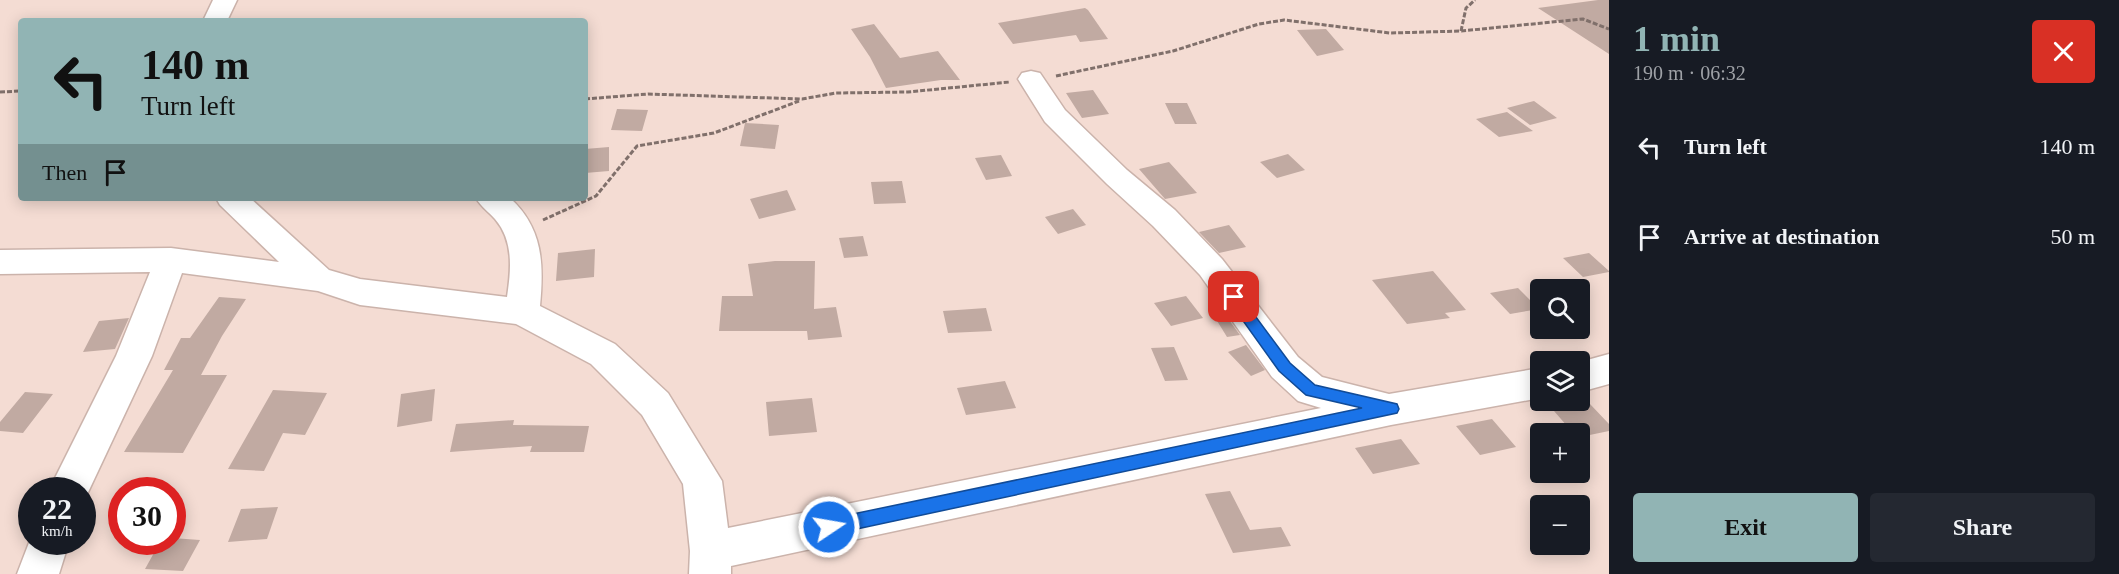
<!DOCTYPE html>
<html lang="en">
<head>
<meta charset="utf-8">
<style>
	body { margin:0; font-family:"Times New Roman",serif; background:#242831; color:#f1f3f6; height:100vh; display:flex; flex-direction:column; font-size:22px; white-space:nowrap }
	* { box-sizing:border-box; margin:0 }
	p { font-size:20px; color:#9ea1a6 }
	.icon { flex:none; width:33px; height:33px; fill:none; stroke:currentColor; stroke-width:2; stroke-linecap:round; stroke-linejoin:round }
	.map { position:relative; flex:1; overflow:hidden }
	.drawer { display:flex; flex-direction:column; background:#171b24; width:510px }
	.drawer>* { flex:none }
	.banner { position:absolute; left:18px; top:18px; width:570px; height:183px; border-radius:6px; box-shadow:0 3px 15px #0003; background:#91b4b4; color:#111; overflow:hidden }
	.controls { position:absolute; left:1530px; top:279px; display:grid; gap:12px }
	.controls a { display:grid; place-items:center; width:60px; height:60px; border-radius:6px; background:#171b24; box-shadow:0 3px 15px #0003; font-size:30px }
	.speed { position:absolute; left:18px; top:477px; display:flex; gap:12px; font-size:30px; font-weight:700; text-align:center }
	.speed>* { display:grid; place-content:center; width:78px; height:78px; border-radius:50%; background:#171b24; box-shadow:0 3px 15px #0003; line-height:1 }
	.speed small { font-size:15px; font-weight:400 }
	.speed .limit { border:9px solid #d22; background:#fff; color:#111 }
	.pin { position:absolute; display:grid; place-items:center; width:51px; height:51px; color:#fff; margin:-26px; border-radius:12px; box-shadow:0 3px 9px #0006 }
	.me { position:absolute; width:66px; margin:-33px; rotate:78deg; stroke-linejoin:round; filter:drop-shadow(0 0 4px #0008) }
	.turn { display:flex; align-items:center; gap:21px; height:126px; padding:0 24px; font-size:27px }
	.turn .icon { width:78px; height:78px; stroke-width:2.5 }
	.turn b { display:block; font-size:42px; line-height:51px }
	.then { display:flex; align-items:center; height:57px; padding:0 24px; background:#0003; gap:12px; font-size:22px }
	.round { display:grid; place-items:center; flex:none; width:63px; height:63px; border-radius:6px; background:#242831 }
	.headline { display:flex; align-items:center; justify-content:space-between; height:102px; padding:0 24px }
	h1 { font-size:36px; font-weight:700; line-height:45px; color:#91b4b4 }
	.button { display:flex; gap:12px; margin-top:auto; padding:12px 24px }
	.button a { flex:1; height:69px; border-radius:6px; background:#91b4b4; color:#111; font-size:24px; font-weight:700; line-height:69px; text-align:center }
	.button a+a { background:#242831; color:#f1f3f6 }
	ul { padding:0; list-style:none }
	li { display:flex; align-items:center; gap:18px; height:90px; padding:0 24px }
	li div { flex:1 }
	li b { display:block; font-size:22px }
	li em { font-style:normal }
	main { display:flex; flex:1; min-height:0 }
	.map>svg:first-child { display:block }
</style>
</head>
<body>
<main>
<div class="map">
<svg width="1609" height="574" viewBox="0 0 1609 574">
	<rect width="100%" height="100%" fill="#f4dcd3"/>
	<path fill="#c1aaa2" d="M1598,0H1609V54L1538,8Z
		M1085,8L1088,10L1108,39L1080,42L1076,35L1013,44L998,23Z
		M874,24L900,58L938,51L960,80H941L886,88L870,57L851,29Z
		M1326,29L1344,50L1317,56L1297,30Z
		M1093,90L1109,114L1082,118L1066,93Z
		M1534,101L1557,118L1530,125L1507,108Z
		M1165,103H1187L1197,124H1175Z
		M617,109L648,110L642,131L611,130Z
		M1507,112L1533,131L1499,137L1476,119Z
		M745,123L779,125L775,149L740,146Z
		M609,147V171L585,173V149Z
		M1288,154L1305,170L1277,178L1260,162Z
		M1001,155L1012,176L986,180L975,158Z
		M1169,162L1197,193L1165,199L1139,169Z
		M902,181L906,203L874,204L871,182Z
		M787,190L796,210L759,219L750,199Z
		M1073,209L1086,225L1058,234L1045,217Z
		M1229,225L1246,247L1219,253L1199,232Z
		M863,236L868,256L844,258L839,238Z
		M595,249L594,277L556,281L558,253Z
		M1589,253L1609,271V272L1583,277L1563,258Z
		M775,261H815L814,309L836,307L842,337L808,340L807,331H719L722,296H753L748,264Z
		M1433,271L1466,310L1445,313L1450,318L1407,324L1372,280Z
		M1518,288L1539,309L1510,314L1490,293Z
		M1186,296L1203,318L1171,326L1154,303Z
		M219,297L246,299L222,336L201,375H227L183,453L124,452L173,370H164L181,338H190Z
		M986,308L992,331L948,333L943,311Z
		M1221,309L1240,335L1227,337L1211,311Z
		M129,318L115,349L83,352L99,321Z
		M1246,345L1265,370L1251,376L1228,352Z
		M1174,347L1188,380L1165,381L1151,348Z
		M1005,381L1016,408L966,415L957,388Z
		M435,389L432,421L397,427L401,394Z
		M273,390L327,393L305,435L283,433L264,471L228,469Z
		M25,392L53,394L23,433L0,431V422Z
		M812,398L817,432L769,436L766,402Z
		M1590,404L1609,424V431L1580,437V434H1574L1554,411Z
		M1492,419L1516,447L1480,455L1456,426Z
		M514,420L513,425L589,426L584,452H530L532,446L450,452L456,424Z
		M1401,439L1420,464L1373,474L1355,448Z
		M1230,491L1250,530L1281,527L1291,546L1233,553L1205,494Z
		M278,507L267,539L228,542L241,509Z
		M172,538L200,540L183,571L145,569L160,542H172Z"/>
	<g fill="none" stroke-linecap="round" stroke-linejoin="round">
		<defs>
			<path id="minor" d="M213,0H237L227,21H203Z
				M1031,71L1040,73L1065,110L1127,170L1175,210L1222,259L1298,357L1322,377L1389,394L1540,368V398L1391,425L731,566V574H689L690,551L683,484L642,415L591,364L516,324L360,305L318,291L182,273L152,356L83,503L82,490H49L116,356L150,272L0,274V250L171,248L279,262L220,205L216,198H250L329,270L360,279L507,297C511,270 514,241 495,219C489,212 481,207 476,198H510C543,228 544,264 540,306L615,344L668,393L722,481L728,528L1321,408L1298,401L1272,377L1200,275L1153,226L1107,184L1045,122L1018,79L1022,73Z
				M1609,354V384L1580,392V362Z
				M32,535V542H69L59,574H17Z"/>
		</defs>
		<use href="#minor" stroke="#cbb3ab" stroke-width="3"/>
		<path stroke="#80706b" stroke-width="3" stroke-dasharray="5 2" stroke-linecap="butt" d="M1461,31L1466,8L1475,0
			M1056,76L1173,51L1259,24L1284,20L1390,33L1461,31L1583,19L1609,29
			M0,92L21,91
			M585,99L648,94L802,99L836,93L908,92L1010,82
			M543,220L596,196L637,146L714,133L799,101"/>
		<use href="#minor" fill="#fff" fill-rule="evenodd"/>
	</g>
	<path fill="#1a73e8" stroke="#114b97" stroke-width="1.5" d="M1234,292L1239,294L1290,363L1315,385L1397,404L1399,409L1397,413L829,535L823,533L820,527L823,521L829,519L1362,408L1306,395L1279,371L1229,301L1227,297Z"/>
</svg>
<div class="controls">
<a><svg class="icon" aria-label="search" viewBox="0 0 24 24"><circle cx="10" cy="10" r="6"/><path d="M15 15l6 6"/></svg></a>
<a><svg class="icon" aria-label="layers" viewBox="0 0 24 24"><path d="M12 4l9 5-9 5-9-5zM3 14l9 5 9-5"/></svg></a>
<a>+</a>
<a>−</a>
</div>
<div class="speed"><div>22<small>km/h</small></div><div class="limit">30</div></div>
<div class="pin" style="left:1234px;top:297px;background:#d93025"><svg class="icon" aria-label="arrive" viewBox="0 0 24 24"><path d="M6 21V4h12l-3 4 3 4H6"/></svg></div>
<svg class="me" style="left:829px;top:527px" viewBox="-20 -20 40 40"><circle r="17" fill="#1a73e8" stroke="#fff" stroke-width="3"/><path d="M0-11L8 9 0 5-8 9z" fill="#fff"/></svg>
<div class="banner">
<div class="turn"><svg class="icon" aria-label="left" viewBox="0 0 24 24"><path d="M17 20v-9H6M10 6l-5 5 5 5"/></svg><div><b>140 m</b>Turn left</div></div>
<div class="then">Then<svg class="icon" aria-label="arrive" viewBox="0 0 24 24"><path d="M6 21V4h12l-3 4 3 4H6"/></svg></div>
</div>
</div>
<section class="drawer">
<div class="headline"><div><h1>1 min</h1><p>190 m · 06:32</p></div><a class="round" style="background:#d93025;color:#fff"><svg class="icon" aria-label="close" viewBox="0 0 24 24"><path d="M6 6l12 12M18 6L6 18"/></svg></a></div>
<ul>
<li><svg class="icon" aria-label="left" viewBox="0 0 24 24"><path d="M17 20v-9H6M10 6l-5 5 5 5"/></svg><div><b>Turn left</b></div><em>140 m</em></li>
<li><svg class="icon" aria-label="arrive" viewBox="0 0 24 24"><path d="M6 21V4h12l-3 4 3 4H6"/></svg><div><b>Arrive at destination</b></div><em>50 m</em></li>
</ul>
<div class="button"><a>Exit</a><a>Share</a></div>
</section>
</main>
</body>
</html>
